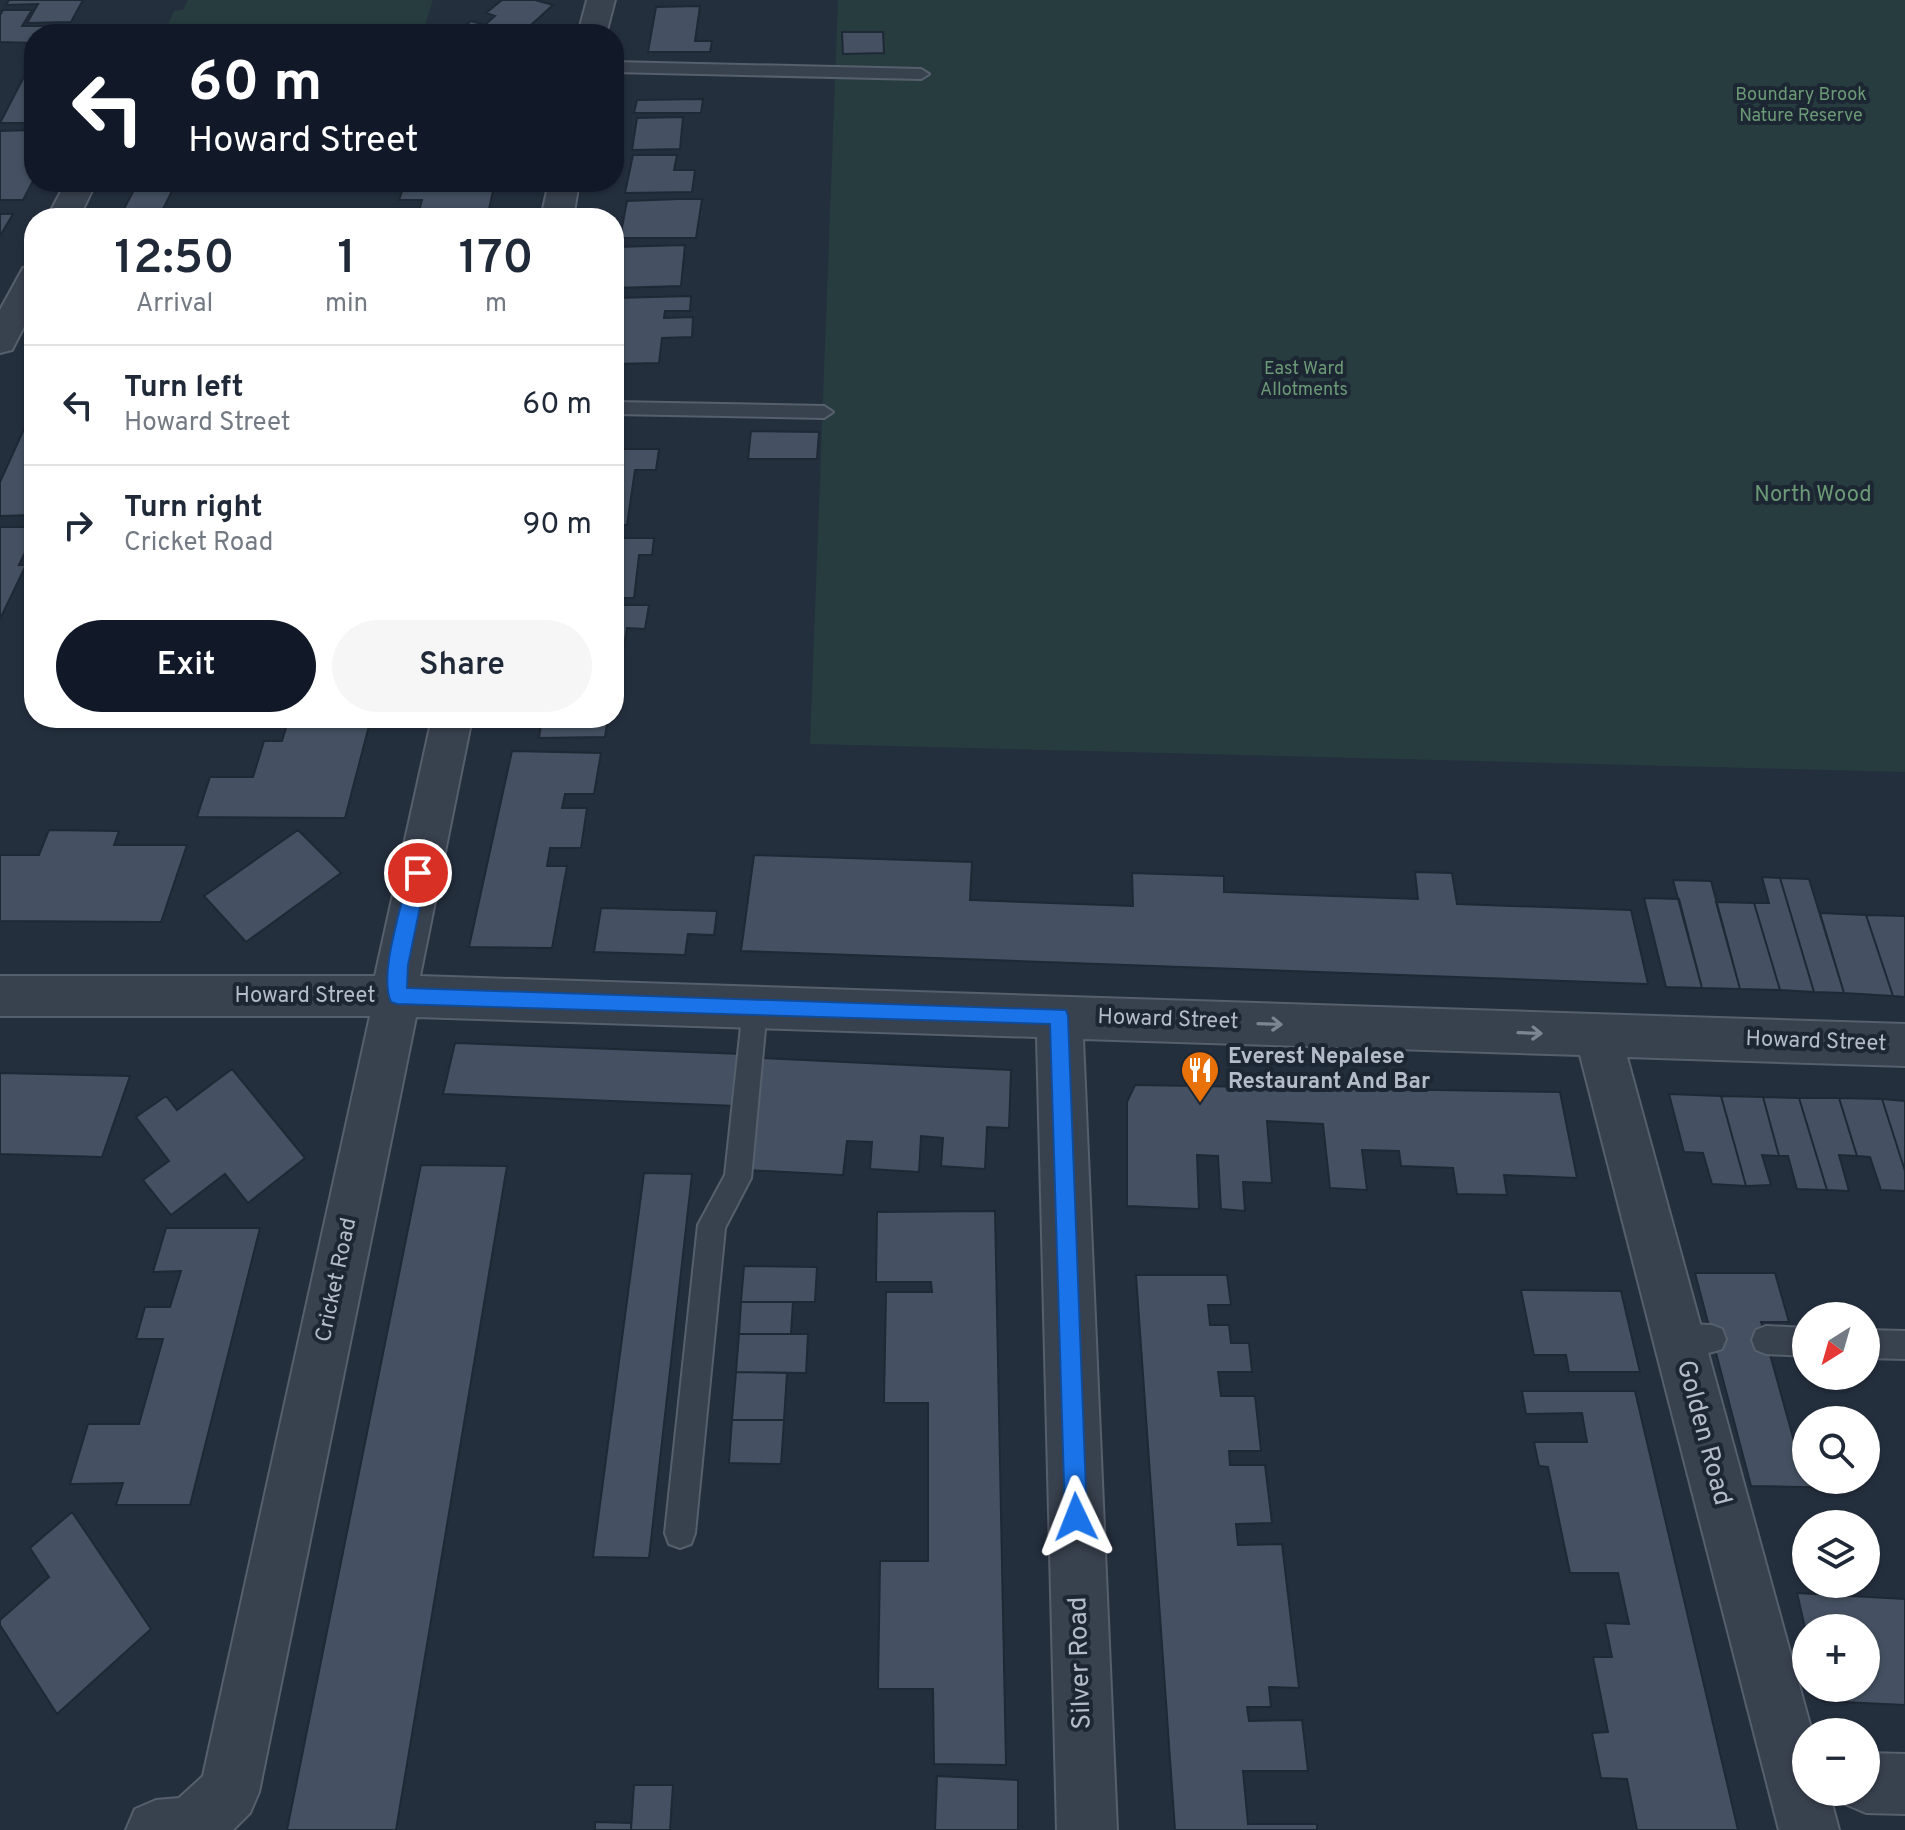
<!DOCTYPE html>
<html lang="en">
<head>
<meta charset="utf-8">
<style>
	body { margin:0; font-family:Overpass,sans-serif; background:#f6f6f7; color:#1f2937; height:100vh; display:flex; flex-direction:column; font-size:30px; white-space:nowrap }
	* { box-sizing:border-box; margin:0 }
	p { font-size:26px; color:#747a83 }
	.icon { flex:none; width:44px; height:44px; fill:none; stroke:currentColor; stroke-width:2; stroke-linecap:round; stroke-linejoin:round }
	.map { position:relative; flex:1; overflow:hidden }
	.drawer { position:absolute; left:24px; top:208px; width:600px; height:520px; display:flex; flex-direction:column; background:#fff; border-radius:32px; box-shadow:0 2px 6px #0004 }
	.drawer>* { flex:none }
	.top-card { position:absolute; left:24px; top:24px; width:600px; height:168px; border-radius:32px; box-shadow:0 2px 6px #0004; background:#111827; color:#fff; overflow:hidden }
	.needle { width:52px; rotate:217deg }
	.buttons { position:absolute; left:1792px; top:1302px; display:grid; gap:16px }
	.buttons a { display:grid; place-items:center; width:88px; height:88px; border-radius:50%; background:#fff; box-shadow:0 2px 6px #0004; font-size:40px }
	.pin { position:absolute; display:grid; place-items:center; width:68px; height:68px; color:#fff; margin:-34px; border:4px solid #fff; border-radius:50%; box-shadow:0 2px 8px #0007 }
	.me { position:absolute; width:88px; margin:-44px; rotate:358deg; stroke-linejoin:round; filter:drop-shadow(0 0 6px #0008) }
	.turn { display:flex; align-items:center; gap:28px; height:168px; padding:0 32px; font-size:36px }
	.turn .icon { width:104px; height:104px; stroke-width:2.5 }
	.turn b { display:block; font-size:56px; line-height:68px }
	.eta { display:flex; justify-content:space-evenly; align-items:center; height:136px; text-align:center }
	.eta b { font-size:48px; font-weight:600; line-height:56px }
	.action { display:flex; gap:16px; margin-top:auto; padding:16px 32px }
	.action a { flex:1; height:92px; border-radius:48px; background:#111827; color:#fff; font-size:32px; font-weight:600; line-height:92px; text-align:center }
	.action a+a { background:#f6f6f7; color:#1f2937 }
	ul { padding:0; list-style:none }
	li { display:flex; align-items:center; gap:24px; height:120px; padding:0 32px; border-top:2px solid #e0e1e3 }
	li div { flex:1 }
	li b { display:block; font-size:30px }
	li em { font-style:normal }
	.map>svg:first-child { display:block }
</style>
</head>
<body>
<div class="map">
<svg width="1905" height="1830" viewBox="0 0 1905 1830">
	<rect width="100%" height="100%" fill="#242f3e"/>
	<path fill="#263c3f" d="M188,0H433L422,34H177L167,27L174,11L183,10Z
		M838,0H1905V772L810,744Z"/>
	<path fill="#455162" stroke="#1f2835" stroke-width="2" d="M9,0H83L71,22L27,23L38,4L6,5Z
		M502,0H535L553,5L521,34H455L471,21L485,25L495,16L486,13Z
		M700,6L695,41H712L710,52H648L656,7Z
		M3,10H32L22,26H70L65,34H34V43L0,42V15Z
		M842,32H883L884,53L843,54Z
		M33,54L34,123H0L28,69H24Z
		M703,99L701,113H634L637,100Z
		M683,117L680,149L632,150L637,118Z
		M34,130V179L23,200H0V131Z
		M633,155H677L674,170H695L692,192L625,193Z
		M138,182H191L187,191H172L163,209H124Z
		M447,182H495L487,218H417L422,200H399L405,183Z
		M679,199H702L696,238H620L627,201Z
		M0,214H13L0,236Z
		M685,245L681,286L614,288L615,247Z
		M691,296L690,311H665L664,318L693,317L692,337L662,338L659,363L614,364V298Z
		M34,407V515L0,516V482Z
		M751,431L819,432L817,459H748Z
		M614,449H659L656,470H635L627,525H614Z
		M0,527H34V534L19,565H26L0,619Z
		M614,538H654L652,555H639L634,598H614Z
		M614,605H649L645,629L627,628L621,665H614Z
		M289,718H371L345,818L197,817L210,777H253L264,741H282Z
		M542,718H608L605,737L539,738Z
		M512,751L601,753L594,794H565L562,808H587L581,848H550L547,866H567L552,948L469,947Z
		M49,830L119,831L114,845H187L161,922L0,921V855H39Z
		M298,830L341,873L246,942L204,896Z
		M754,855L972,862L970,900L1133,906L1132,873L1224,876V892L1418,899L1415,872L1452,873L1457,904L1631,910L1648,984L741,951Z
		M1762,877L1780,878L1814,992L1780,990L1754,903H1769Z
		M1780,878L1809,879L1844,993L1814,992Z
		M1673,880L1711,881L1740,989L1702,988Z
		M1644,898L1679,899L1702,988L1666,987Z
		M1716,902L1754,903L1780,990L1740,989Z
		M601,908L717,911L714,935L688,934L685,955L594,952Z
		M1820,913L1866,915L1893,996L1844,993Z
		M1866,915L1905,916V997L1893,996Z
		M455,1043L743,1054L737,1106L443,1094Z
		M761,1058L1011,1070L1009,1128L987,1127L985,1169L941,1166L943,1138L921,1136L919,1172L870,1169L872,1142L847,1141L843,1175L746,1170Z
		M232,1069L305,1158L248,1203L225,1174L171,1215L143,1180L169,1161L136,1117L166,1096L177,1110Z
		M0,1073L130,1076L102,1157L0,1154Z
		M1135,1085L1560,1092L1577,1178L1504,1175L1507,1195L1457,1194L1453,1168L1401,1166L1399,1151L1362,1150L1367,1190L1330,1188L1323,1124L1267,1121L1272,1183L1243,1182L1245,1211L1221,1209L1218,1156L1197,1155L1199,1209L1127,1206V1102Z
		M1669,1094L1721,1096L1746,1186L1712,1184L1703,1153L1684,1152Z
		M1721,1096L1763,1097L1779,1156L1762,1155L1771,1185L1746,1186Z
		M1763,1097L1799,1098L1827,1190L1797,1189L1788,1156H1779Z
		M1799,1098H1839L1857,1156L1839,1155L1849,1191L1827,1190Z
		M1839,1098L1882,1099L1905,1171V1191L1881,1190L1870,1157L1857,1156Z
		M1882,1099L1905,1101V1171Z
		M421,1165L507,1166L396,1830H287Z
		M644,1173L692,1174L649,1558L593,1557Z
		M995,1211L1006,1765L934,1764L933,1689H878L880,1561H928V1403H884L886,1292H932L931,1282H876L877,1212Z
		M166,1228H260L190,1505H116L123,1483L70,1484L88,1424H139L163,1339H136L145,1307H170L181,1271L153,1272Z
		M744,1266L817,1267L815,1302H741Z
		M1695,1273H1775L1789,1322H1761L1794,1441H1806V1480H1849L1851,1488L1751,1486Z
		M1136,1275H1227L1231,1305H1208L1210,1325H1229L1231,1343H1249L1252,1372H1218L1221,1396H1255L1261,1451H1229L1230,1465H1265L1272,1523L1236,1524L1238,1545L1282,1544L1299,1688L1269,1687L1271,1707H1247L1249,1721L1302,1720L1308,1771H1243L1248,1824H1317V1830H1175Z
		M1521,1290L1621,1291L1640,1372H1569L1566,1355H1534Z
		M741,1302H793L791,1334H739Z
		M739,1334H808L806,1373L736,1372Z
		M736,1372L787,1373L784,1420H732Z
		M1522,1391H1635L1738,1830H1637L1627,1779L1601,1778L1592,1733L1608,1732L1593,1657H1612L1605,1623L1629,1624L1618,1573H1570L1548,1467L1539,1466L1534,1442H1587L1582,1413L1526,1414Z
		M732,1420H784L781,1464L729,1463Z
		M72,1512L151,1629L57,1714L0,1625V1620L49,1577L30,1548Z
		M1797,1593L1905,1599V1705L1822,1701L1819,1688H1866V1628H1806V1632Z
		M937,1776L1018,1780V1830H935Z
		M634,1785H673L670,1830H631Z
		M595,1822L631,1823V1830H595Z"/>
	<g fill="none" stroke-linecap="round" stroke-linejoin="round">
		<defs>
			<path id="service" d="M614,62L921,69L929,74L921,79L614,72Z
				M614,402L824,406L833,412L824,418L614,414Z
				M755,997L764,1000L767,1008L751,1178L725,1228L695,1533L691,1544L680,1548L669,1544L665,1533L698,1225L725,1175L743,1008L746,1000Z
				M1678,1324L1712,1325L1722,1329L1726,1339L1722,1349C1706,1356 1684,1355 1668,1348L1664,1338L1668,1328Z
				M1766,1326L1806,1328V1356L1766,1354L1756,1350L1752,1340L1756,1330Z
				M1866,1330L1905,1331V1359L1866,1358Z"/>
			<path id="minor" d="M587,0H615L606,34H578Z
				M66,182H96L79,218H47Z
				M549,182H579L573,218H541Z
				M34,265V307L12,350L0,353V310L23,268Z
				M432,718H472L420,976L1905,1024V1066L1627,1057L1812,1732H1806V1792H1829L1839,1830H1779L1580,1055L1083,1039L1117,1830H1057L1037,1037L416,1017L259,1792L250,1813L233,1830H126L135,1809L156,1800L179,1798L203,1776L370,1016H0V976H375Z
				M1866,1753L1905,1754V1814L1866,1813L1845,1804L1840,1792H1866Z"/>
		</defs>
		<use href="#service" stroke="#565f6c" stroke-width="4"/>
		<use href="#minor" stroke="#565f6c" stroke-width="4"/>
		<use href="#service" fill="#38414e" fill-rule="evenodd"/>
		<use href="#minor" fill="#38414e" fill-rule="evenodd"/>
	</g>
	<defs><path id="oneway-shaft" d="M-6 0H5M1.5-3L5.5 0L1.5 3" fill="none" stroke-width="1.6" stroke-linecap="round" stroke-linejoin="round" transform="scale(2)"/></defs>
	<g stroke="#7c8592">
		<use href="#oneway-shaft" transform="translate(1270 1024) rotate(2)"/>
		<use href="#oneway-shaft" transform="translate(1530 1033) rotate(2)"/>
	</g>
	<path fill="#1a73e8" stroke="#114b97" stroke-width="2" d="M418,865L427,873L408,965L407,988L1066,1010L1068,1016L1087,1517L1084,1525L1076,1528L1068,1525L1065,1517L1050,1024L397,1004L391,1002C378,975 403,902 409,873Z"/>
	<defs>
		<symbol id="restaurant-pin" viewBox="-11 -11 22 30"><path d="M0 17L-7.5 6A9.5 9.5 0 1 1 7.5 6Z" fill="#e8710a" stroke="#1d2633"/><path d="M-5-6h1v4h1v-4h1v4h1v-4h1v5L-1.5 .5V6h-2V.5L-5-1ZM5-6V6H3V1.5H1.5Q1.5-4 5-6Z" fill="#fff"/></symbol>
	</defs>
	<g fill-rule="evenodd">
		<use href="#restaurant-pin" x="1178" y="1048" width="44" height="60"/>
	</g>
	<g text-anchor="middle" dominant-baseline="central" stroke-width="8" stroke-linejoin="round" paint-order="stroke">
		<g font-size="18" fill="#6b9a76" stroke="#1d2633">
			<text x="1801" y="95">Boundary Brook<tspan x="1801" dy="21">Nature Reserve</tspan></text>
			<text x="1304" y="369">East Ward<tspan x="1304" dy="21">Allotments</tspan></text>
		</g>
		<g font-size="22" fill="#6b9a76" stroke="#1d2633">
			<text x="1813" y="495">North Wood</text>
		</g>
		<g font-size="22" fill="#b4bcc9" stroke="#1d2633">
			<text x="305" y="996">Howard Street</text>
			<text transform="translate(1168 1020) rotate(2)">Howard Street</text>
			<text transform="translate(1816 1042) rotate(2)">Howard Street</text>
			<text transform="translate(337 1280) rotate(-78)">Cricket Road</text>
		</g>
		<g font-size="22" font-weight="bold" fill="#b4bcc9" stroke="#1d2633" text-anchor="start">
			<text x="1228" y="1057">Everest Nepalese<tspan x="1228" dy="25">Restaurant And Bar</tspan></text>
		</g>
		<g font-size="26" fill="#b4bcc9" stroke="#1d2633">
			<text transform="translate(1703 1433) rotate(75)">Golden Road</text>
			<text transform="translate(1081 1663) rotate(-92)">Silver Road</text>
		</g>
	</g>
</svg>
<div class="buttons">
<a><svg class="needle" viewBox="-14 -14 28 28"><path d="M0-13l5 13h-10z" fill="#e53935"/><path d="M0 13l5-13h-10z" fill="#747a83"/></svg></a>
<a><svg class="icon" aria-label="search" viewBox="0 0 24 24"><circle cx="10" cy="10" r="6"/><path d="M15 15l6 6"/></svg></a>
<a><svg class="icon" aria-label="layers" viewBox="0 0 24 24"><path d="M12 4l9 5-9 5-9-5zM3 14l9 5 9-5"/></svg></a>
<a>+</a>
<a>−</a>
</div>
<div class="pin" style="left:418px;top:873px;background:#d93025"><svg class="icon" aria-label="arrive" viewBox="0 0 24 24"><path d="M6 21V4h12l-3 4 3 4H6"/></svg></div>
<svg class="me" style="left:1076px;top:1517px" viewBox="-20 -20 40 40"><path d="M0-17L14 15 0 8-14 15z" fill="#1a73e8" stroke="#fff" stroke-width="4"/></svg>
<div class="top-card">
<div class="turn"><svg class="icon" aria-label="left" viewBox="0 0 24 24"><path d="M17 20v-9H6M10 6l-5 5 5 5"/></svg><div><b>60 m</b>Howard Street</div></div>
</div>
<section class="drawer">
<div class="eta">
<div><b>12:50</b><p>Arrival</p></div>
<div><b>1</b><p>min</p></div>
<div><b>170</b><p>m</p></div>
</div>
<ul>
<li><svg class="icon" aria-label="left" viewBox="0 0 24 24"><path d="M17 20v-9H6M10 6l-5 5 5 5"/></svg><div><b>Turn left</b><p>Howard Street</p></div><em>60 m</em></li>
<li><svg class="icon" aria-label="right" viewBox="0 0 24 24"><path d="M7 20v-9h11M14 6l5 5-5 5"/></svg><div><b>Turn right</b><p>Cricket Road</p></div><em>90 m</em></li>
</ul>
<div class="action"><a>Exit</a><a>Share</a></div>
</section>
</div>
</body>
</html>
